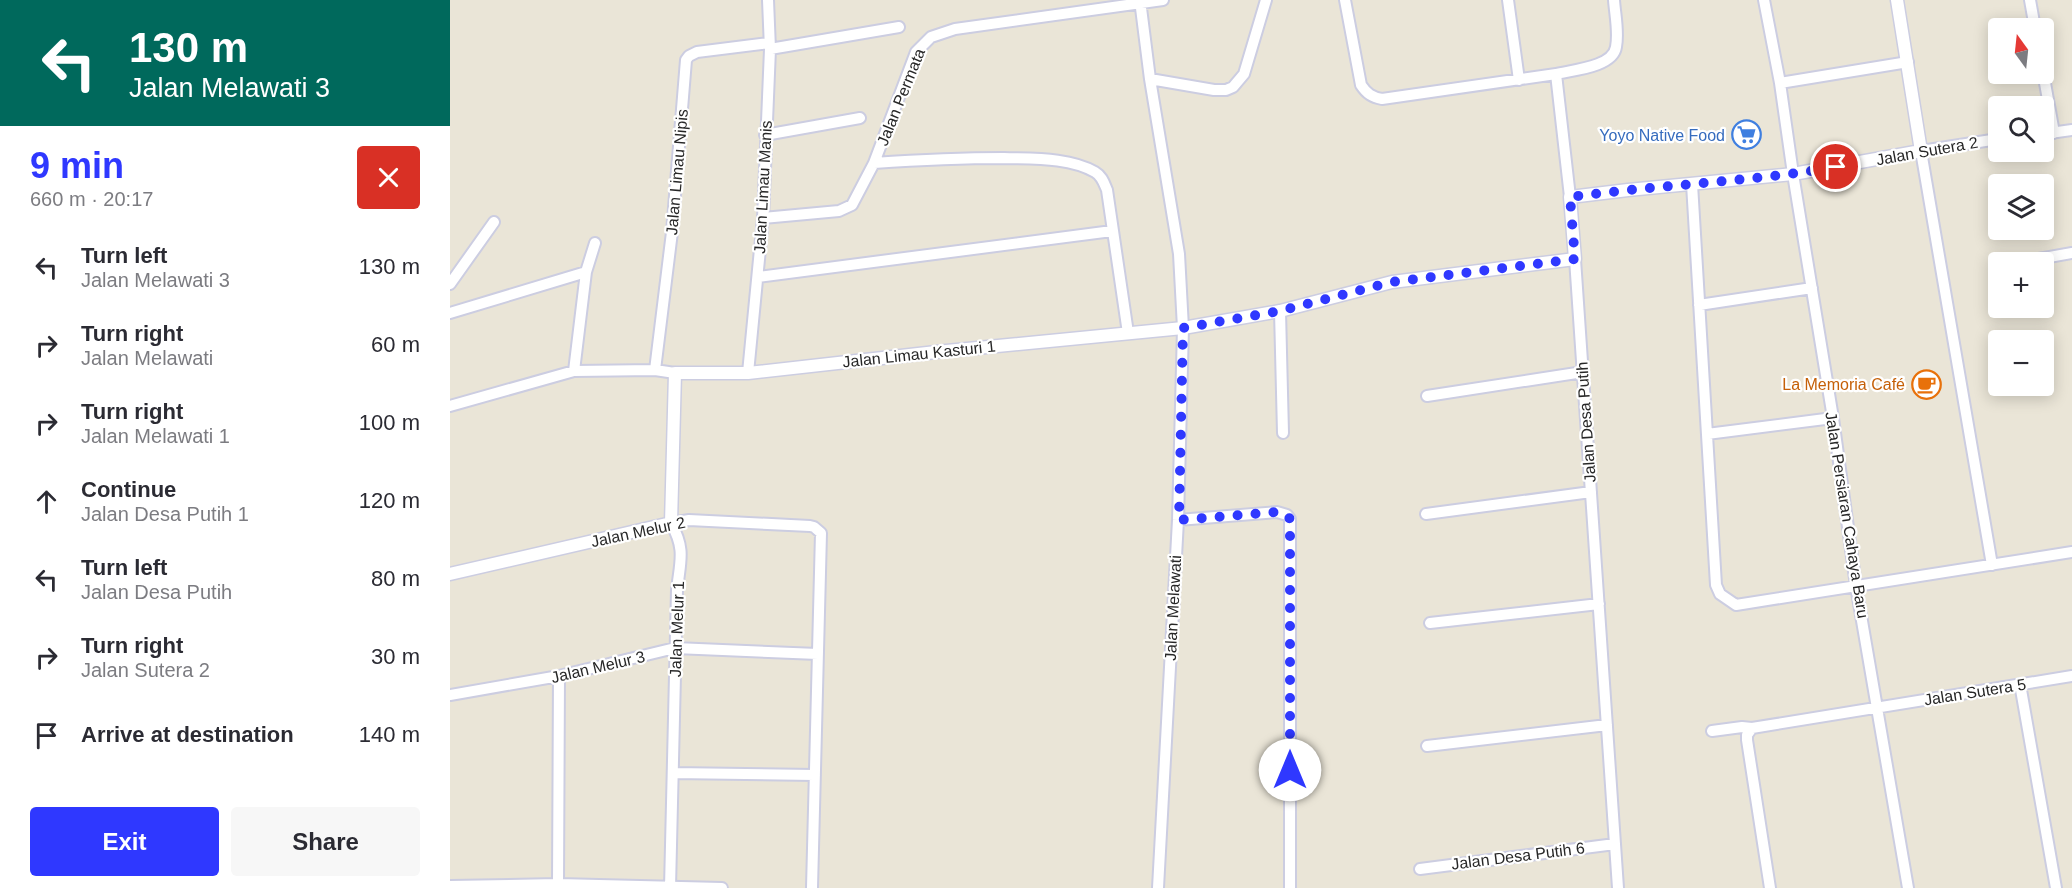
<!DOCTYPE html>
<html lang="en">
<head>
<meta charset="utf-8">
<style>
	body { margin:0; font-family:Arial,sans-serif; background:#f7f7f7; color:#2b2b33; height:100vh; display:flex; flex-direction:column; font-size:22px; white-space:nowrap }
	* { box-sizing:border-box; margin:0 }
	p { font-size:20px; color:#7c7c81 }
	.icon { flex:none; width:33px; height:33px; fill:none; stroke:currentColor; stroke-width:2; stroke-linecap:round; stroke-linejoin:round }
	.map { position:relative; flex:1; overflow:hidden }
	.details { display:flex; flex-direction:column; background:#fff; width:450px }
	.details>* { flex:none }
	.top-card { background:#00695c; color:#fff; overflow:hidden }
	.needle { width:39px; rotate:345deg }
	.buttons { position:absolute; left:1538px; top:18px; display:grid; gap:12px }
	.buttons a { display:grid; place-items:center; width:66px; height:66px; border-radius:6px; background:#fff; box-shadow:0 3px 15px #0003; font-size:30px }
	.pin { position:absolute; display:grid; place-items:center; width:51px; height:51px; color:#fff; margin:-26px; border:3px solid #fff; border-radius:50%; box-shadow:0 2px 6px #0007 }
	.me { position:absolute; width:66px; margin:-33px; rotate:0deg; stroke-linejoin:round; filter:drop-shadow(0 0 4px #0008) }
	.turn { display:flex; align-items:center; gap:21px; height:126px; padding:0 30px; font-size:27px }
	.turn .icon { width:78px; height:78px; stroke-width:2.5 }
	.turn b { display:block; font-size:42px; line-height:51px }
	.round { display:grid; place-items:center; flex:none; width:63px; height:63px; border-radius:6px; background:#f7f7f7 }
	.overview { display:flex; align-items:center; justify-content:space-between; height:102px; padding:0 30px }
	h1 { font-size:36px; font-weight:600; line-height:45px; color:#2f38ff }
	.cta { display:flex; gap:12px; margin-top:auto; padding:12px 30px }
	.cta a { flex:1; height:69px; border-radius:6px; background:#2f38ff; color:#fff; font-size:24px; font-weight:600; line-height:69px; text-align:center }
	.cta a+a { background:#f7f7f7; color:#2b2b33 }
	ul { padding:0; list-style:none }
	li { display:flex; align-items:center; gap:18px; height:78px; padding:0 30px }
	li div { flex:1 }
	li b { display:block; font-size:22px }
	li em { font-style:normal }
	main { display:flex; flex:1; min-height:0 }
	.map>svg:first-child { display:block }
</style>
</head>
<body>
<main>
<section class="details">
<div class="top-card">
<div class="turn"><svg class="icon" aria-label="left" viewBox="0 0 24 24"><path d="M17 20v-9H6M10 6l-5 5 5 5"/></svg><div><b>130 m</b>Jalan Melawati 3</div></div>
</div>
<div class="overview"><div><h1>9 min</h1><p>660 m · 20:17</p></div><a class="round" style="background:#d93025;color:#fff"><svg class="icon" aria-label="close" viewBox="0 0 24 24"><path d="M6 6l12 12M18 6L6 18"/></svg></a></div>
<ul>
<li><svg class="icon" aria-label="left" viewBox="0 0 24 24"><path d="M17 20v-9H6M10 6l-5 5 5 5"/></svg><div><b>Turn left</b><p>Jalan Melawati 3</p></div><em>130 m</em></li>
<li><svg class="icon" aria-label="right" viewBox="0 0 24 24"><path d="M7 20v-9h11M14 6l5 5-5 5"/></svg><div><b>Turn right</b><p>Jalan Melawati</p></div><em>60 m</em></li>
<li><svg class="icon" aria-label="right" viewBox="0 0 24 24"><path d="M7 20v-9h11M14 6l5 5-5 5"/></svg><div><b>Turn right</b><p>Jalan Melawati 1</p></div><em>100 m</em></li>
<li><svg class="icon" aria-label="ahead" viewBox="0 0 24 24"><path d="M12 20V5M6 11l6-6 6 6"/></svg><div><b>Continue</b><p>Jalan Desa Putih 1</p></div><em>120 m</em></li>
<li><svg class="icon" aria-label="left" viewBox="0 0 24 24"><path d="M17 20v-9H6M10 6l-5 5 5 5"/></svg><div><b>Turn left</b><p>Jalan Desa Putih</p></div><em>80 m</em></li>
<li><svg class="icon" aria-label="right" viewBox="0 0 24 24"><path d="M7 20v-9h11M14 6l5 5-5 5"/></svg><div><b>Turn right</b><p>Jalan Sutera 2</p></div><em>30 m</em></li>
<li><svg class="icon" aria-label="arrive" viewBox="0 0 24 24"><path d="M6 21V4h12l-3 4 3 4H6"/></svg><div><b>Arrive at destination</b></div><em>140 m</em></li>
</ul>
<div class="cta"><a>Exit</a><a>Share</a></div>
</section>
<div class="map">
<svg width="1622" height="888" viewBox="0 0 1622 888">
	<rect width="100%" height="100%" fill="#eae5d7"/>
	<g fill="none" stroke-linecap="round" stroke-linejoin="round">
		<defs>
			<path id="minor" d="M690,0L700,79L729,254L733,328L728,520L708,888
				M895,0L911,85C917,94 922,97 932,99L1106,74
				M1058,0L1069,80
				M1314,0L1330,83L1343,174L1383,418L1406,586L1458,888
				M1580,0L1585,28
				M320,49L449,27
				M1593,72L1604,133
				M700,79L764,90H776L783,87L794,74L816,0
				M1330,83L1458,62
				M1593,134L1622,130
				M315,135L410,118
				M424,163C468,160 510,158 554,158C582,159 619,157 645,172C652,176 654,183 657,190L678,333
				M1242,184L1266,585L1270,594L1286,605L1622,552
				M1120,197L1106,74C1123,70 1163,67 1166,47C1169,32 1165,15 1164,0
				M313,218L389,211L402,205L424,163L466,52L481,37L505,29L713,0
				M1125,259L1168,888
				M1572,262L1622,253
				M308,277L662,231
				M0,284L44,222
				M1249,305L1362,288
				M830,311L833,433
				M0,313L136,272
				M205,370L222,232L236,60L239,56L247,52L319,43
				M124,371L136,272L145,243
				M298,373L313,218L320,49L318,0
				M977,396L1133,372
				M0,406L124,371L205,370L225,373
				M1257,434L1383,418
				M976,514L1141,492
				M728,520L827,512L837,515L840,519V888
				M1542,565L1471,151L1548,139
				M980,623L1149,604
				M1570,684L1606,888
				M0,695L109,676L225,648L368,654
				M1262,731L1292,727L1302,728
				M977,746L1157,725
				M223,773L365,775
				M970,869L1165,844
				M108,884L109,676
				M0,886L108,884L272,888
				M220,888L227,590C230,561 236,550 221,523L239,520L360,526L364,527L371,533L362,888
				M1320,888L1297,740V735L1302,728L1622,676"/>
			<path id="tertiary" d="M0,574L221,523L225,373H298L486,352L733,328L830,311L942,282L1125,259L1120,197L1178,190L1343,174L1471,151L1447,0"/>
		</defs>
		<use href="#minor" stroke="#cccde1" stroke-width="14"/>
		<use href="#tertiary" stroke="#cccde1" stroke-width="15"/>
		<use href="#minor" stroke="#fff" stroke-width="10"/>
		<use href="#tertiary" stroke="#fff" stroke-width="12"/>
	</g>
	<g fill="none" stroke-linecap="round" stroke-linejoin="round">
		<path stroke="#2f38ff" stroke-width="10" stroke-dasharray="0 18" d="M840,770V519L837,515L827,512L729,520L733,328L830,311L942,282L1125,259L1120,197C1208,185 1298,182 1386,167"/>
	</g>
	<defs>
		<symbol id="supermarket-ring" viewBox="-11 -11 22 22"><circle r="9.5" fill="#fff" stroke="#3f7fe0" stroke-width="1.5"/><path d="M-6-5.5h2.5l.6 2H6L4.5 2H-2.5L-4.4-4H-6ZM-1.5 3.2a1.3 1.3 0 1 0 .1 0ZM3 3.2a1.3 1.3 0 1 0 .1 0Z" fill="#3f7fe0"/></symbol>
		<symbol id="cafe-ring" viewBox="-11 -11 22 22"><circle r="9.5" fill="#fff" stroke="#e8710a" stroke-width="1.5"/><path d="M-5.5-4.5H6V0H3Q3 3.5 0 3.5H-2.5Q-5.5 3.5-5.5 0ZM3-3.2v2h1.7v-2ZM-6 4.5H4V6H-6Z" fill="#e8710a"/></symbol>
	</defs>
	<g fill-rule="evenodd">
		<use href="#supermarket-ring" x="1280" y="118" width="33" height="33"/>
		<use href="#cafe-ring" x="1460" y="368" width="33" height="33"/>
	</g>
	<g text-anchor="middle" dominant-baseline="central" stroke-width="4.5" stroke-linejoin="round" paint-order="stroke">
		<g font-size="16" fill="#272727" stroke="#fff">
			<text transform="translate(451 97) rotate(-68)">Jalan Permata</text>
			<text transform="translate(1477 151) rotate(-10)">Jalan Sutera 2</text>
			<text transform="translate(227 172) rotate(-85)">Jalan Limau Nipis</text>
			<text transform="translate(313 187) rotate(-87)">Jalan Limau Manis</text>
			<text transform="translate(469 354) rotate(-6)">Jalan Limau Kasturi 1</text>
			<text transform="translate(1136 422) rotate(-94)">Jalan Desa Putih</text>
			<text transform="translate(1397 515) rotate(81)">Jalan Persiaran Cahaya Baru</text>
			<text transform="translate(188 532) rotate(-12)">Jalan Melur 2</text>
			<text transform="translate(723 608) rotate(-87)">Jalan Melawati</text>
			<text transform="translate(227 629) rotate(-88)">Jalan Melur 1</text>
			<text transform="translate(148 667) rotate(-13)">Jalan Melur 3</text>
			<text transform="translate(1525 692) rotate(-9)">Jalan Sutera 5</text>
			<text transform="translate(1068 856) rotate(-7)">Jalan Desa Putih 6</text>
		</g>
		<g font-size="16" fill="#366cbe" stroke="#fff" text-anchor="end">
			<text x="1275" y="135">Yoyo Native Food</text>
		</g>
		<g font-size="16" fill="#c56008" stroke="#fff" text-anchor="end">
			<text x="1455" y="384">La Memoria Café</text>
		</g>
	</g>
</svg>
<div class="buttons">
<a><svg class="needle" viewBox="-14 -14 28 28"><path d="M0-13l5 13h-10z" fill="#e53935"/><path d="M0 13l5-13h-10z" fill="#7c7c81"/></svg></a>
<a><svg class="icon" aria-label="search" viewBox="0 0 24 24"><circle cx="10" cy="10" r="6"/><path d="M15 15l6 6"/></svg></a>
<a><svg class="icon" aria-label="layers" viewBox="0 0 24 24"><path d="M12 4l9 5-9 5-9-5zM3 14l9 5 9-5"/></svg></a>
<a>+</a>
<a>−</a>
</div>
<div class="pin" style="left:1386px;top:167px;background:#d93025"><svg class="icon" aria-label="arrive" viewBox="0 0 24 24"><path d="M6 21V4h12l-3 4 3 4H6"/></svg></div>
<svg class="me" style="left:840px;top:770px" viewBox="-20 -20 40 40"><circle r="19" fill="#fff"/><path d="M0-13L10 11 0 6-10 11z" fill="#2f38ff"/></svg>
</div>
</main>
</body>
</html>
